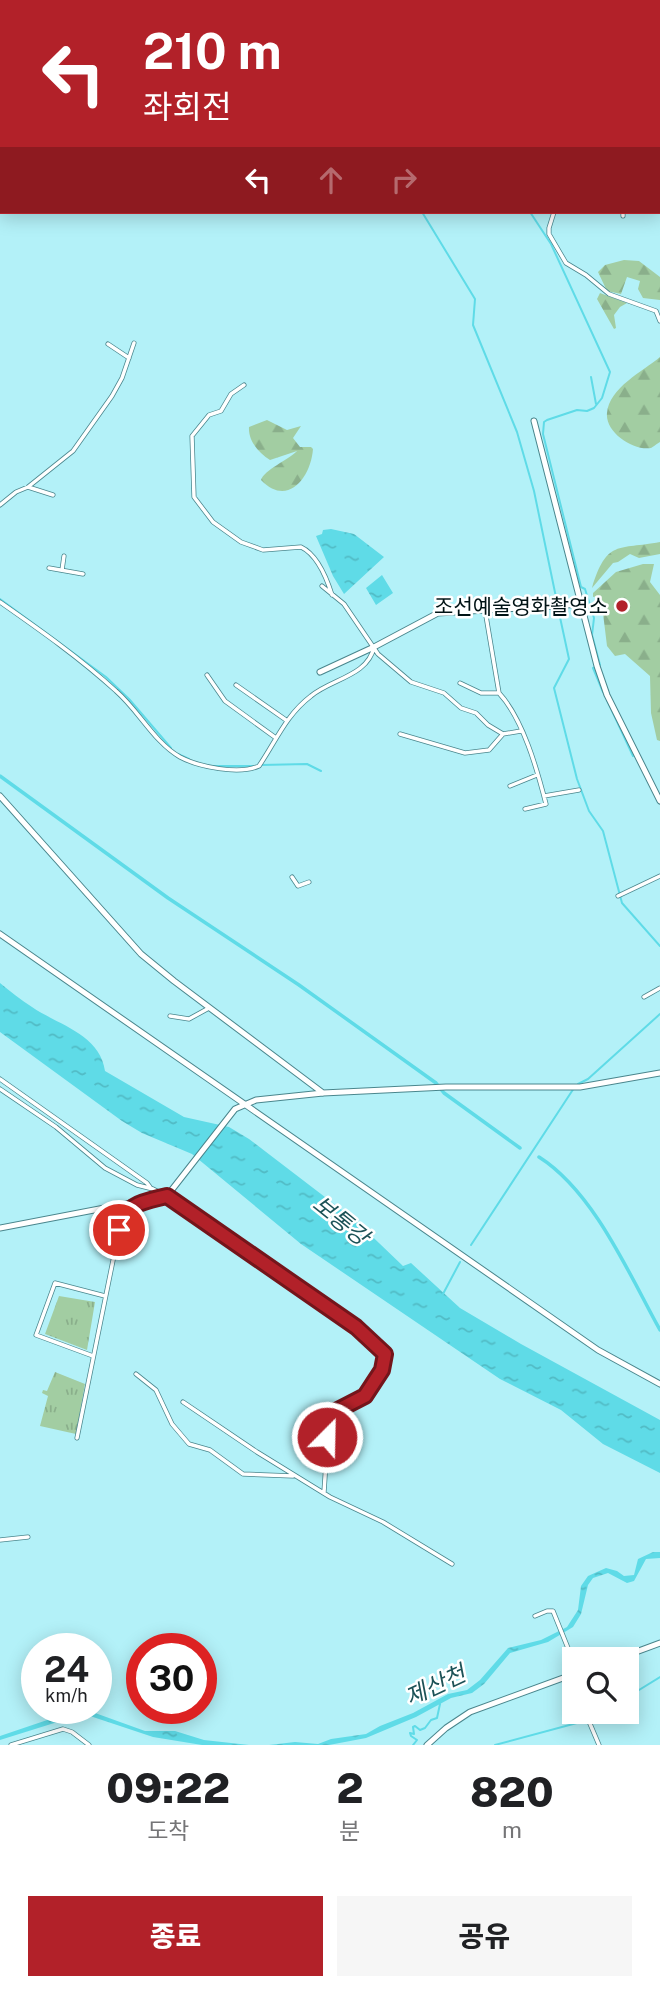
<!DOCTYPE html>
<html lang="ko">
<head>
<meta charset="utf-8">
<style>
	body { margin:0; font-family:"Public Sans","Noto Sans KR",sans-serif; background:#f6f6f6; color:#202124; height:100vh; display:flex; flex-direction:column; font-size:26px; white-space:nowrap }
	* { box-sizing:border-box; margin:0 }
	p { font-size:23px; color:#757577 }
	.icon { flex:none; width:38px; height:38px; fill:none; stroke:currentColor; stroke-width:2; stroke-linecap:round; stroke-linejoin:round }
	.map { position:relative; height:1745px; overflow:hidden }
	.side { display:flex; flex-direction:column; background:#fff; flex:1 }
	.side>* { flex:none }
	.guide { position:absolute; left:0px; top:0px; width:662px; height:214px; box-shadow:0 4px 18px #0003; background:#b22129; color:#fff; overflow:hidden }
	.buttons { position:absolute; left:562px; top:1647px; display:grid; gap:14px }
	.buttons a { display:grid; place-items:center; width:77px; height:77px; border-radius:0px; background:#fff; box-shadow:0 4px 18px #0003; font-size:35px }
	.speed { position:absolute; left:21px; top:1633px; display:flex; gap:14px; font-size:35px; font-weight:700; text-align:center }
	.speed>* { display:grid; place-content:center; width:91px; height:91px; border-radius:50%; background:#fff; box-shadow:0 4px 18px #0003; line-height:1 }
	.speed small { font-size:18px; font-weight:400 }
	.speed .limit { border:10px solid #d22; background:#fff; color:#111 }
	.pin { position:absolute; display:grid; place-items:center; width:60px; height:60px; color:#fff; margin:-30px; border:4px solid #fff; border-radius:50%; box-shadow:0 2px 7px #0007 }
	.me { position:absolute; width:77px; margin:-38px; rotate:23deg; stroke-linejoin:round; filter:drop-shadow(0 0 5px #0008) }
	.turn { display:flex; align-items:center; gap:24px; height:147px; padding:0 28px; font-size:32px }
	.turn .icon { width:91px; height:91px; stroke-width:2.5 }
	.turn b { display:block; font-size:49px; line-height:60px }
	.lanes { display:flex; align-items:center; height:66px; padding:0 28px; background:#0003; justify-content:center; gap:35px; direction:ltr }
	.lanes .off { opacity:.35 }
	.eta { display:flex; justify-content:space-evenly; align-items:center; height:119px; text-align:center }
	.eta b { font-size:42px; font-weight:800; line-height:49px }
	.button { display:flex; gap:14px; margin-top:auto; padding:14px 28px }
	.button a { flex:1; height:80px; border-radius:0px; background:#b22129; color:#fff; font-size:28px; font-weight:800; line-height:80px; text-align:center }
	.button a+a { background:#f6f6f6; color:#202124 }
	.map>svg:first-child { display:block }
</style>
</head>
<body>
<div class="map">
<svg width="660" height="1745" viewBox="0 0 660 1745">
	<defs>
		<pattern id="grass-tufts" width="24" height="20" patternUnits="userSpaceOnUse" patternTransform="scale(1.75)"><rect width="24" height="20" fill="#a2cda2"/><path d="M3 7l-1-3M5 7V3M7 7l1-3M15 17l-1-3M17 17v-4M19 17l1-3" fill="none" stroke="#8aaf8b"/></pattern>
		<pattern id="forest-firs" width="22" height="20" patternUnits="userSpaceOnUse" patternTransform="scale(1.75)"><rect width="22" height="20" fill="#a2cda2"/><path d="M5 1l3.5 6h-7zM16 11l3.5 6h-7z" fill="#8aaf8b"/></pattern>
		<pattern id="water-ripples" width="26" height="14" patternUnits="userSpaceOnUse" patternTransform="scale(1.75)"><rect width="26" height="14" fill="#5fdbe7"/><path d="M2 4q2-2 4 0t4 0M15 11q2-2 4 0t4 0" fill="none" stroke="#51bbc5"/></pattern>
	</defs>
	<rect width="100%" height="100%" fill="#b3f1f8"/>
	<path fill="url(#grass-tufts)" d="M59,1296L95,1302L87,1350L45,1334Z
		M55,1372L85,1384L76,1434L40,1426L48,1396L42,1393L43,1390L47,1391Z"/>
	<path fill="url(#forest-firs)" d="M624,260L639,261L660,277V300L643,298L638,289L640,281L627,277L621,294L607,291L598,272L605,265Z
		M600,293L627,303L620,307L614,315L616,328L614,329L597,299Z
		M660,357V442C658,443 653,447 651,448C633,451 605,432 607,413C609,388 643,371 660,357Z
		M267,420L287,430L301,426L293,438L300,447H311L313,449C311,477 288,508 261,480C264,470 288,460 297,451L270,460C259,453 248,441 249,427Z
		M660,542V554L639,558L630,554L618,562L613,563L592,588C607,539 618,550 660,542Z
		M643,564H654L650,582L660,595V741L657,740L651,713L650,676L625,654L615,656L607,646L602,605L598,596L593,597V593L616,572Z"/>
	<path fill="url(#water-ripples)" d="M331,529L354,534L384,557L344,594L333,576L316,536L322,534L323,530Z
		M382,575L393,593L376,605L366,588Z
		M0,983C10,991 21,1000 32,1007C58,1025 100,1034 105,1071L184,1117L229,1127L249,1139L355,1220L403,1266L411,1263L460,1308L521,1344L660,1420V1473L603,1444L561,1410L500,1379L301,1244L192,1154L142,1133L122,1121L0,1032Z
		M653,1552H660V1558L646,1559L634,1581L627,1583L608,1573L593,1578L588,1585L581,1614L573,1627L548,1642L510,1653L484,1684L472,1693L451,1698L416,1717L366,1738L329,1745H269L295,1742L318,1744L331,1739L366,1734L380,1726L413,1713L448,1694L467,1690L480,1680L508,1648L541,1640L567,1627L578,1610L581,1586L588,1576L606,1568L617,1571L624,1576L634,1575L638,1559Z
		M84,1709L145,1731H175L204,1740L249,1745H202L153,1737L87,1715H76L70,1718L64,1713Z
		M62,1715L67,1719L0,1740V1736Z"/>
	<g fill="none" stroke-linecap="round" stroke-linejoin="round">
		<path stroke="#5fdbe7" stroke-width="2" d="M233,0L236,2
			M422,212L475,299L473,325L517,432L534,491L557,602
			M530,212L551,244L610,372L602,398L594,408L587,411L577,410L547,420L544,422L543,434L581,587L585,589L594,618L592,635L600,665L593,668L603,692
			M591,377L596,404
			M0,599L106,677L129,699L171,748
			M558,608L569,659L554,688L577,779L589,811L603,831L622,903L660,946
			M607,700L633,756
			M178,754L189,759
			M261,765L307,764L321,771
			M214,766H254
			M578,1084L588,1079L660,1014
			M471,1245L574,1088
			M443,1294L460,1262
			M626,1698L660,1677
			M591,1718L603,1712
			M413,1745L417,1740L411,1736L410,1733L414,1734L413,1727L415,1726L420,1730L425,1728L431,1720L437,1718L440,1704
			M495,1745L588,1720"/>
		<path stroke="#5fdbe7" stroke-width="3.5" d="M0,776L168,898L299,985L436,1083L444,1093L520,1148
			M539,1157C594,1192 629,1274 660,1330"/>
		<defs>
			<path id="street" d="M527,2L528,0
				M547,2L548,0
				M656,2L657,0
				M660,24V25
				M660,103V104
				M0,123L2,120
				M0,207H2
				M554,212L549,228V234L566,263L586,275L609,294L656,311L660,321
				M623,212V216
				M108,344L129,358
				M244,385L231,394L221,411L209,415L192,436L194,497L213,522L241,542L263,550L301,547C318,555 327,579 332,595
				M28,487L53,495
				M0,505L16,492L28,487L73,451L112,396L122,378L134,343
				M49,568L83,574
				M62,570L64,556
				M322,586L344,604L378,654L411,682L444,693L461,708L476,713L488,725L503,734L521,731
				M0,602C40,630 80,658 116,691C139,711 154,742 180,757C199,767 239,775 259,766C276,741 286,715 311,696C331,679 368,676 374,647
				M485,610L499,693
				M207,675L225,701L276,738
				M460,683L481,693H499C523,719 537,769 546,804L525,809
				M236,685L286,720
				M400,734L465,753L489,750L503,734
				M510,786L537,775
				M544,796L579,790
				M292,877L298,886L309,882
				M618,896L660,876
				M644,997L660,988
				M170,1016L189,1019L209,1008
				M0,1079L147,1183L150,1187
				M0,1089L56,1127L105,1168L137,1185L153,1189L167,1196L356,1327L385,1355L382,1370L367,1395L334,1412L324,1422L327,1447L324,1492
				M93,1356L36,1335L55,1283L105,1296
				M136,1374L156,1390L172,1424L189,1444L210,1450L243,1474L293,1476
				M183,1402L257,1452L330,1497L383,1522L452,1564
				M77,1438L122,1216L139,1203
				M0,1540L28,1537
				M535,1616L547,1611H553L574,1663
				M569,1676L574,1690
				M585,1712L599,1745
				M11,1745L63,1729L72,1732L89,1745"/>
			<path id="secondary" d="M534,421L597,666L607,695L660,801
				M320,672L374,647L438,613L582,604
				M0,796L141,954L174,981L323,1093
				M0,934L598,1350L660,1384
				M0,1228L167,1196L235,1109L256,1100L323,1093L446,1087H580L660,1073
				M617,1659L660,1643
				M427,1745L446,1728L470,1712L574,1674"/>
		</defs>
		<use href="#street" stroke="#4a868d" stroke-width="5"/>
		<use href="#secondary" stroke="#4a868d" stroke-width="7"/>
		<use href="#street" stroke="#fff" stroke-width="3.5"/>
		<use href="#secondary" stroke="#fff" stroke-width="5"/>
	</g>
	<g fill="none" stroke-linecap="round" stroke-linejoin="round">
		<defs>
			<path id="route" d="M119,1230C125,1203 143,1202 167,1196L356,1327L385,1354L382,1370L365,1396L334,1412L326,1419L324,1426L327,1437"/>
		</defs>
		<use href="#route" stroke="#74151b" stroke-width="18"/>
		<use href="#route" stroke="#b22129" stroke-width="12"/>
	</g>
	<circle fill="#b22129" stroke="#fff" stroke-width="2.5" cx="622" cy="606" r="7"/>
	<g text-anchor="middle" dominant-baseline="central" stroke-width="5" stroke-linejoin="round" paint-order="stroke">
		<g font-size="21" fill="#001315" stroke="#fff" text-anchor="end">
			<text x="608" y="606">조선예술영화촬영소</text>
		</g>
		<g font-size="23" font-style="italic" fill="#1c5257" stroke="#fff">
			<text transform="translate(341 1220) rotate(39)">보통강</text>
			<text transform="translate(435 1685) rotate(-25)">제산천</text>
		</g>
	</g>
</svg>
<div class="buttons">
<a><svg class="icon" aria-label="search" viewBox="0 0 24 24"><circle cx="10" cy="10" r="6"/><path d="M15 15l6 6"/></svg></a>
</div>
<div class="speed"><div>24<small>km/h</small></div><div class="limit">30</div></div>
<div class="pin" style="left:119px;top:1230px;background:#d93025"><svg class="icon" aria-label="arrive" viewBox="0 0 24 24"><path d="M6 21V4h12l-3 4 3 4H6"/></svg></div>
<svg class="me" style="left:327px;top:1437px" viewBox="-20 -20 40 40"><circle r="17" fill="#b22129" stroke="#fff" stroke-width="3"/><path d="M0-11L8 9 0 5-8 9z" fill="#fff"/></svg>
<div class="guide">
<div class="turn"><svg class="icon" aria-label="left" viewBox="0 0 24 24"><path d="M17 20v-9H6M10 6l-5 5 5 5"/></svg><div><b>210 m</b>좌회전</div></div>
<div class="lanes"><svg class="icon" aria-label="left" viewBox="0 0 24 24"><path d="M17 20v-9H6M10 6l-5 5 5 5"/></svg><svg class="icon off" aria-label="ahead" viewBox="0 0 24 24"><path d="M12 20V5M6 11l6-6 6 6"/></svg><svg class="icon off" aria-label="right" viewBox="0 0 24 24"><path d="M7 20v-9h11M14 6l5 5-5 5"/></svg></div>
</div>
</div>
<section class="side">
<div class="eta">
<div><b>09:22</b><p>도착</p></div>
<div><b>2</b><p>분</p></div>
<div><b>820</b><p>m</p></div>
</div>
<div class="button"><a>종료</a><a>공유</a></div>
</section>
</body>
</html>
